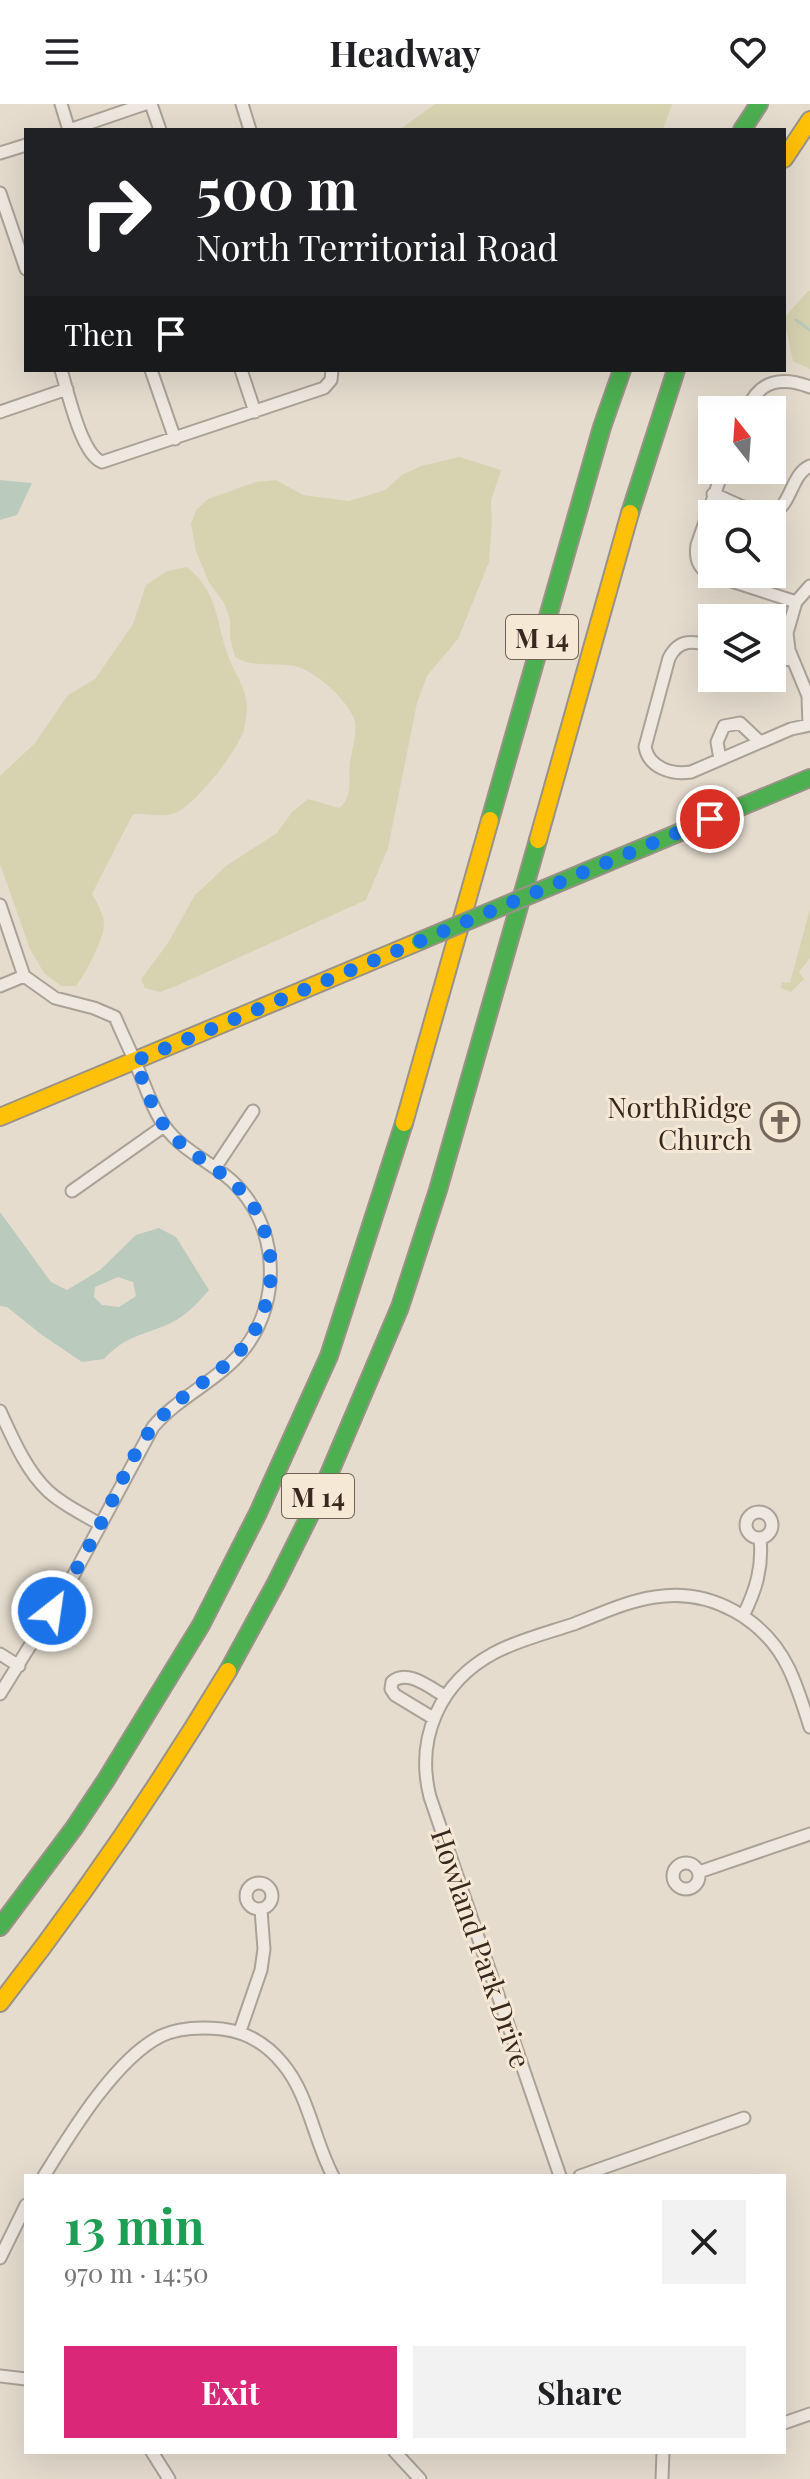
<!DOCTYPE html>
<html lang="en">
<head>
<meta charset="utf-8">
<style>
	body { margin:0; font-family:"Playfair Display",serif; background:#f2f2f2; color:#202124; height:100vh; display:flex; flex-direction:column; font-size:30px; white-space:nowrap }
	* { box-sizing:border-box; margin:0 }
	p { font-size:26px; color:#757577 }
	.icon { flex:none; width:44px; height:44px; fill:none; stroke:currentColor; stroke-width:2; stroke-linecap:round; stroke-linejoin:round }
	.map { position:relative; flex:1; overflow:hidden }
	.sheet { position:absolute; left:24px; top:2070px; width:762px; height:280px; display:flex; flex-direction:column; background:#fff; border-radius:0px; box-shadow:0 8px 32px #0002 }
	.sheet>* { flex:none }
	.top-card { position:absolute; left:24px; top:24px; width:762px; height:244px; border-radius:0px; box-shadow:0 8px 32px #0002; background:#202124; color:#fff; overflow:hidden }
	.needle { width:52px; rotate:343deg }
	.fabs { position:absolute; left:698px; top:292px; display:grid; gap:16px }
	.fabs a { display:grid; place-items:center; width:88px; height:88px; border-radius:0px; background:#fff; box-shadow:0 8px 32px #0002; font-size:40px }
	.pin { position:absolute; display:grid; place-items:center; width:68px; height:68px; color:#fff; margin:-34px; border:4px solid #fff; border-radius:50%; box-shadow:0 2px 8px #0007 }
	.me { position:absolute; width:88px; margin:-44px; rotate:30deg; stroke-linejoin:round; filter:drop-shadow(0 0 6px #0008) }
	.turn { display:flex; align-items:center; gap:28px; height:168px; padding:0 40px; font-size:36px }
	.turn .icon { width:104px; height:104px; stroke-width:2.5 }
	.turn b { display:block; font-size:56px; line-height:68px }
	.then { display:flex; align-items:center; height:76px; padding:0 40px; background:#0003; gap:16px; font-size:30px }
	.round { display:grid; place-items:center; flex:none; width:84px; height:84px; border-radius:0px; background:#f2f2f2 }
	.overview { display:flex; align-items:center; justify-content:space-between; height:136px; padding:0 40px }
	h1 { font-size:48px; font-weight:700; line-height:60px; color:#1e9e55 }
	.action { display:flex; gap:16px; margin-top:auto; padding:16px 40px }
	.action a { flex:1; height:92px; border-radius:0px; background:#db2777; color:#fff; font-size:32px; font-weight:700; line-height:92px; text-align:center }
	.action a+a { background:#f2f2f2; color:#202124 }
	header { display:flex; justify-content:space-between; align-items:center; height:104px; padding:0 40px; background:#fff; font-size:36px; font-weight:700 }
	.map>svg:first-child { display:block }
</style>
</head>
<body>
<header><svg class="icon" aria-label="menu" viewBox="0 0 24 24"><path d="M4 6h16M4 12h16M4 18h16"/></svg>Headway<svg class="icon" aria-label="heart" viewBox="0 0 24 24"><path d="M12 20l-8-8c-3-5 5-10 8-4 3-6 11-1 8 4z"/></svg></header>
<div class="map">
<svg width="810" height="2375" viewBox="0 0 810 2375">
	<rect width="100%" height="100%" fill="#e5dcce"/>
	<path fill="#d7d3b1" d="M435,0H672L663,26H399Z
		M808,187H810V265L793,257L784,214Z
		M459,353L501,366L491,397L492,416L489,458L458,535L427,572L417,599L388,744L366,796L176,882L160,888L145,884L141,875L168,839L195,791L226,762L277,729L292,708L308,695L339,704C354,693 348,673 350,658C352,646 358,626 354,615C348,597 319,571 301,564C280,556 256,566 235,553L230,534V515L223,497L209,479L196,447L191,420L196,406L208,395L256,378L276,376L303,391L349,397L385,386L402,371L421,362Z
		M187,463C217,486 216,516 227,549C232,565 243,578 246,595C248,603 246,617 244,625C239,645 195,702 175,709C162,714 147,709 133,710L92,790C97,799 104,810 104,821C103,837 86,869 76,882H61L44,869L30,845L0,760V672L35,639L68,591L95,575L133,520L146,481L167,467Z
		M810,805V854L799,868L804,875L791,888L781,884L782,878L790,879Z"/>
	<path fill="#bacabd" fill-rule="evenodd" d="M0,376L32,379L17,411L0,416Z
		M0,1108L51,1178L67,1186L100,1166L136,1131L159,1124L176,1133L209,1186C196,1201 183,1215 164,1222C139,1232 123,1234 104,1255L82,1258L42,1231L7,1203L0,1202ZM118,1173L133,1178L136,1192L119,1203L102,1201L94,1193L95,1183Z"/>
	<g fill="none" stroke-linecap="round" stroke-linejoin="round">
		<path stroke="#bacabd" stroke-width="3" d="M796,216L810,226"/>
		<defs>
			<path id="street" d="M61,0L69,26
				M151,0L160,26
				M242,0L250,26
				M69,26L145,0
				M0,49L26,41
				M0,89L26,165
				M61,266C68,288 81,350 102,358L324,284L331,276L332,266
				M151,266L175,335
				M241,266L255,308
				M747,306C759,276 782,272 810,283
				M0,308L67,285
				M723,366L697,441C695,454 698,464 710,470L796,498
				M713,390C729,396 746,406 763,409C792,413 788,371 810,362
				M712,542C694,537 679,534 669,554L645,643C649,664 672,671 691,668L791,625L810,621
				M772,558L792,554
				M809,621L808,592L789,546L787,529L796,498L810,482
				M720,655L717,638L724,622L740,619L760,638
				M0,801L24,872L55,894L94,904L115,913C124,934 134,954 142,975C149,992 155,1010 166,1024C183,1047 211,1058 232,1077C278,1120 283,1194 245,1244C220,1276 179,1292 153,1323L72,1474L0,1590
				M0,882L24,872
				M215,1064L253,1007
				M72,1087L164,1022
				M0,1307C13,1335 26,1366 48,1387C63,1401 83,1410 101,1421
				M746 1421a13 13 0 1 1 26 0a13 13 0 1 1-26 0Z
				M743,1512C756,1486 763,1463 760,1434
				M0,1550L19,1562
				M433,1614L395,1591L391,1585L392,1578C407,1564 430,1584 445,1592
				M673 1772a13 13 0 1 1 26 0a13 13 0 1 1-26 0Z
				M699,1768L810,1730
				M246 1792a13 13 0 1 1 26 0a13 13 0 1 1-26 0Z
				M240,1927L261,1866L264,1845L261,1806
				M44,2072C70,2030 116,1954 161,1932C180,1923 202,1923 222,1925C247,1928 267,1940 283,1960C309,1991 314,2037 333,2072
				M560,2072L430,1693C415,1634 440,1578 494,1549C518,1536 547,1529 574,1520C600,1510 627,1497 655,1493C711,1484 765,1515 789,1565C798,1584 804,1604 810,1623
				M580,2072L744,2014
				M0,2154L26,2101
				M0,2272L26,2275
				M784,2319L810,2310
				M152,2348L169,2375
				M395,2348L420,2375
				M662,2375L663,2348"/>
			<path id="fast" d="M742,26L759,0
				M630,409L676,266
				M490,716L602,323L622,266
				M556,780L810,674
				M228,1567L276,1479L321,1389L400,1203L438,1086L538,736
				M0,1823L74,1724L106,1676L201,1521L258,1409L329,1252L404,1019"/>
			<path id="slow" d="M784,55L810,16
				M538,736L630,409
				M0,1013L420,837
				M404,1019L490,716
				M0,1899C83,1793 158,1683 228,1567"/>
		</defs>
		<use href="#street" stroke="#aaa197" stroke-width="15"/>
		<use href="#fast" stroke="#9a9187" stroke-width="20"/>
		<use href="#slow" stroke="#9a9187" stroke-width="20"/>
		<use href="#street" stroke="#eee8e0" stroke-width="11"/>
		<use href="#fast" stroke="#4caf50" stroke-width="16"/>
		<use href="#slow" stroke="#ffc107" stroke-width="16"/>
		<defs>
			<path id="fast-bridge" d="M420,837L556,780"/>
		</defs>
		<use href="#fast-bridge" stroke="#9a9187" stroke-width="20" stroke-linecap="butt"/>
		<use href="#fast-bridge" stroke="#4caf50" stroke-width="16"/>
	</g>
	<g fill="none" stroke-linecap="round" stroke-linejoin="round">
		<path stroke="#1a73e8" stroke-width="14" stroke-dasharray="0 25.2" d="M52,1507C69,1478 87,1448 102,1417C117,1389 129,1357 147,1331C188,1271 253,1270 269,1186C274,1160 269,1133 257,1109C239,1073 200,1060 173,1032C153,1012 146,982 135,957L710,715"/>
	</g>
	<defs>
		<symbol id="church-ring" viewBox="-11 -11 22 22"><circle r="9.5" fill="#f5e8d5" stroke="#75675c" stroke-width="1.5"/><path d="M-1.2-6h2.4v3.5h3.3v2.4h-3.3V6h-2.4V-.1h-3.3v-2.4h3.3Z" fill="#75675c"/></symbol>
	</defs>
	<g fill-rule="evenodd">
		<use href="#church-ring" x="758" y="996" width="44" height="44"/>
	</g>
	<g text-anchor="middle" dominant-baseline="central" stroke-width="6" stroke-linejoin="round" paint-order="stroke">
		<g fill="#f5e8d5" stroke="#716256" stroke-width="2">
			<rect x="506" y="511" width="72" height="44" rx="6"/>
			<rect x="282" y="1370" width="72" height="44" rx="6"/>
		</g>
		<g font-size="26" font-weight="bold" fill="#39281f">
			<text x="542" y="533">M 14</text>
			<text x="318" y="1392">M 14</text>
		</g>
		<g font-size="28" fill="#39281f" stroke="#f5e8d5" text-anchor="end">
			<text x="752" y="1002">NorthRidge<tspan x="752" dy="32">Church</tspan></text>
		</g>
		<g font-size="28" fill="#39281f" stroke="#f5e8d5">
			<text transform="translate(482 1844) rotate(71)">Howland Park Drive</text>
		</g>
	</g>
</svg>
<div class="fabs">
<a><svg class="needle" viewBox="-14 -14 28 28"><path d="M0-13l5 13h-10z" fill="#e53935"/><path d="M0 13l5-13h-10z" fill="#757577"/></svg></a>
<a><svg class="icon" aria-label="search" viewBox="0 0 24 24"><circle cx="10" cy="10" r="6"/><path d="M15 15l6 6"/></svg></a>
<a><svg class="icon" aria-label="layers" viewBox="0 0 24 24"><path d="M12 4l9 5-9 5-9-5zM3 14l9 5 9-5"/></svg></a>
</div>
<div class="pin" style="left:710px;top:715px;background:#d93025"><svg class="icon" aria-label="arrive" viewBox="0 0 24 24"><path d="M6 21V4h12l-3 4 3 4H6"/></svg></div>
<svg class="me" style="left:52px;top:1507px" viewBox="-20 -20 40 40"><circle r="17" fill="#1a73e8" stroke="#fff" stroke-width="3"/><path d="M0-11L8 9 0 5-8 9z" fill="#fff"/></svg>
<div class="top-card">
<div class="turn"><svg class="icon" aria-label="right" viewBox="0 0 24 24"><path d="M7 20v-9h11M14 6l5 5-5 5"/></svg><div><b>500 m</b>North Territorial Road</div></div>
<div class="then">Then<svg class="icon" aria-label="arrive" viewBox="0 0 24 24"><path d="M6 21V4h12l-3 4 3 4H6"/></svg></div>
</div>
<section class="sheet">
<div class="overview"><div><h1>13 min</h1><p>970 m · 14:50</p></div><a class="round"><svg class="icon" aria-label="close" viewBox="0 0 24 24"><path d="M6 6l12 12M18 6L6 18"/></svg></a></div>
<div class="action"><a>Exit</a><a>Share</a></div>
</section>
</div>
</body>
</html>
